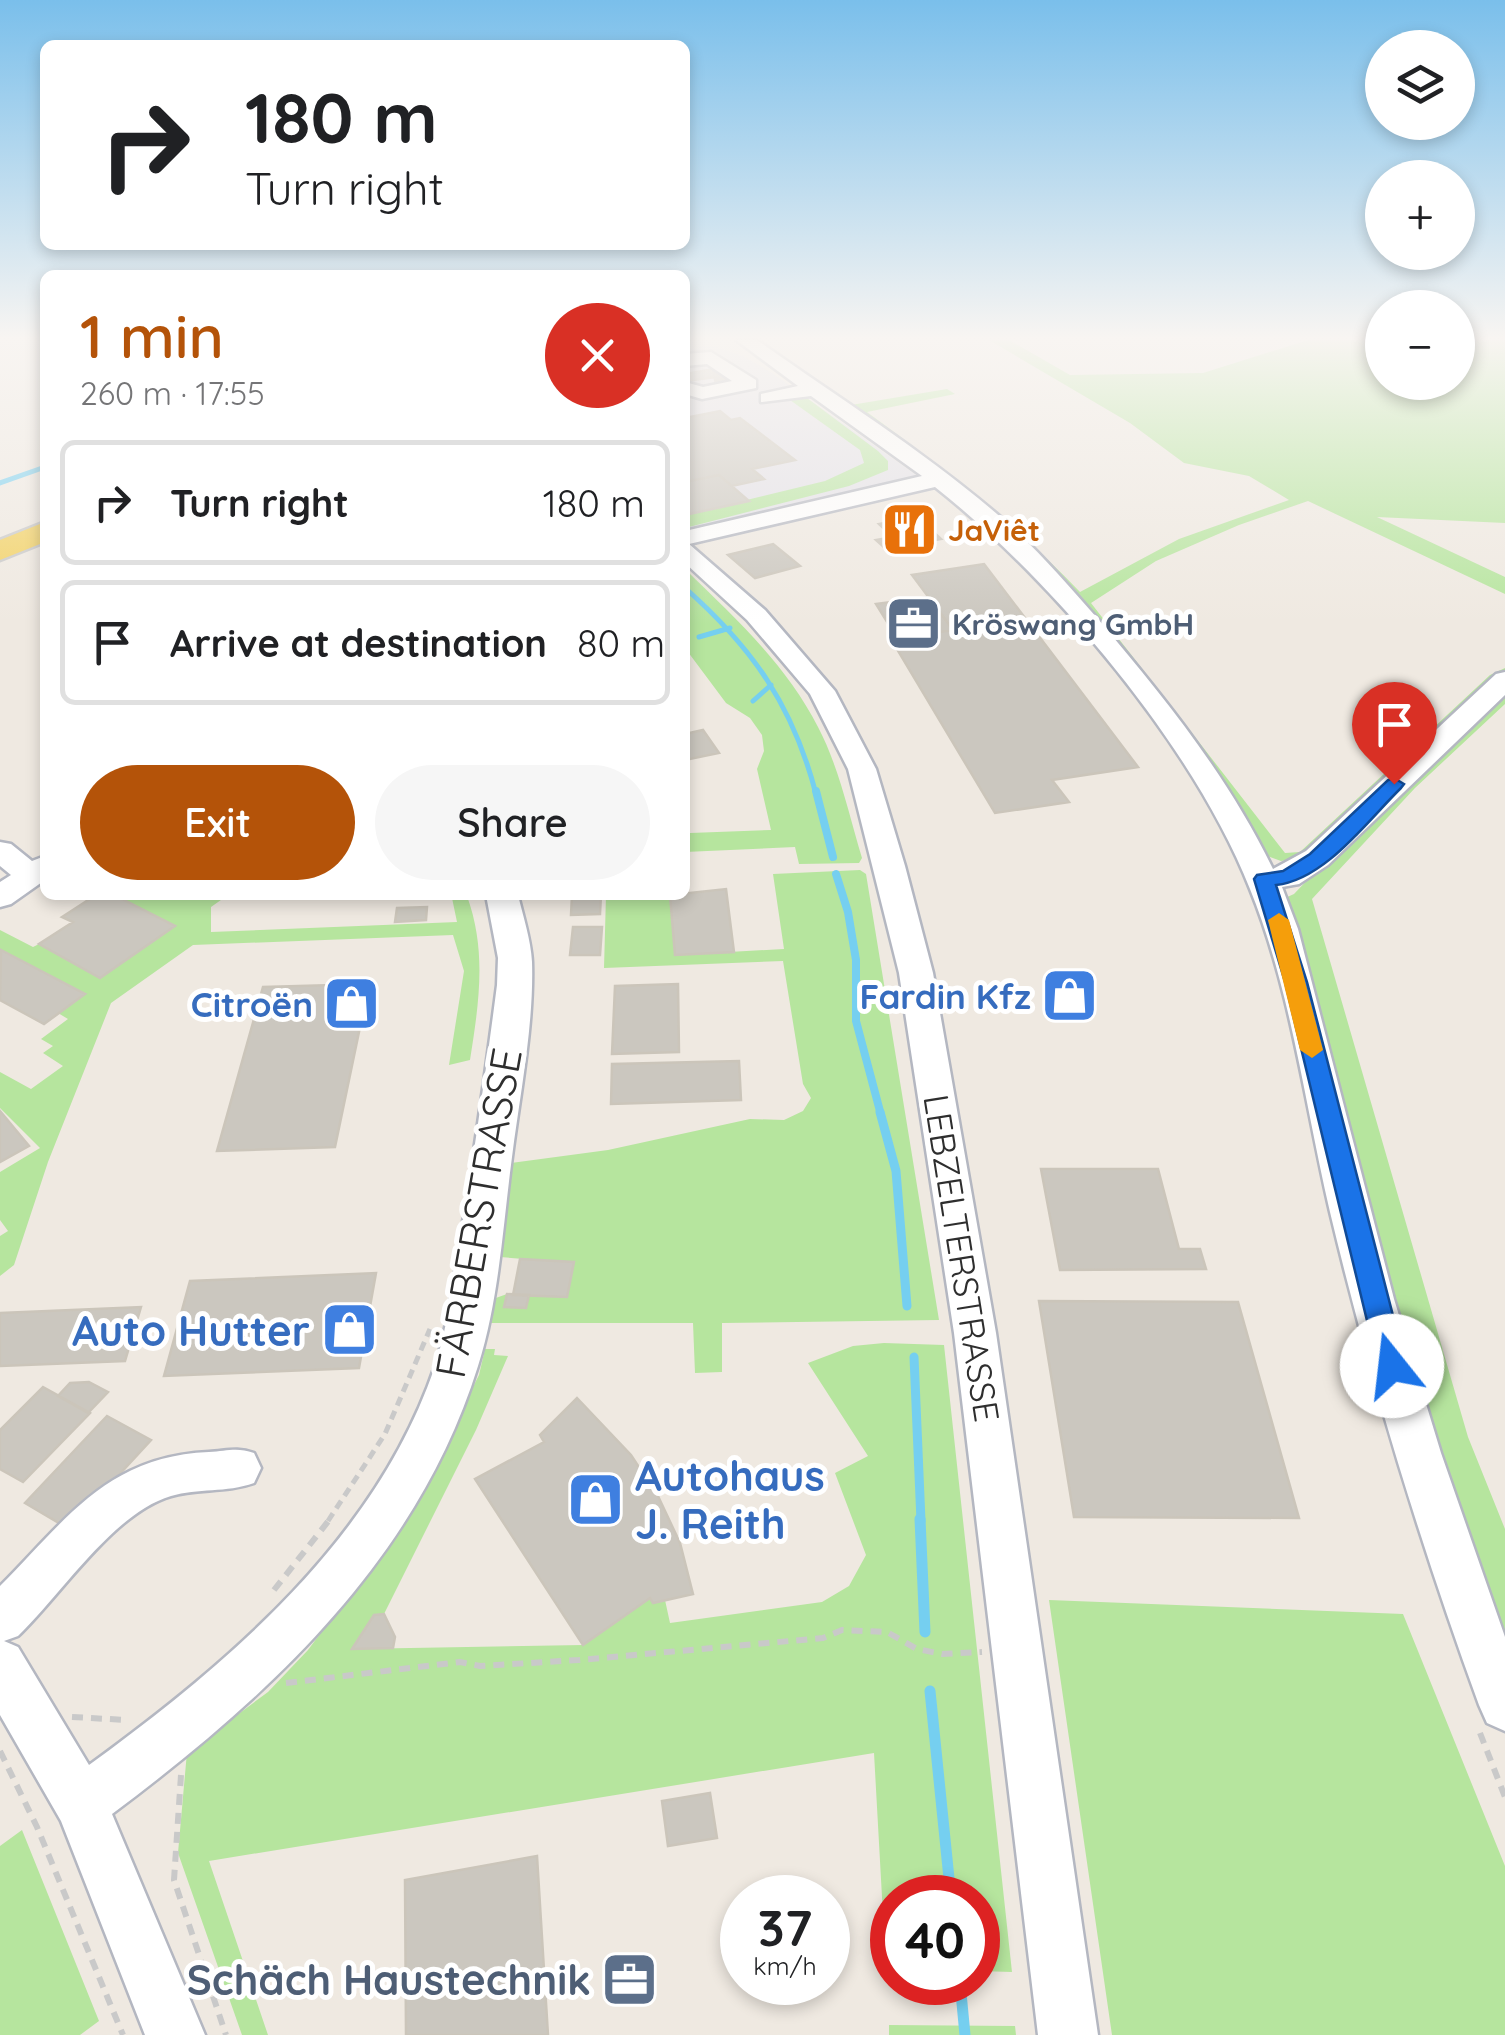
<!DOCTYPE html>
<html lang="en">
<head>
<meta charset="utf-8">
<style>
	body { margin:0; font-family:Quicksand,sans-serif; background:#f6f6f6; color:#202124; height:100vh; display:flex; flex-direction:column; font-size:38px; white-space:nowrap }
	* { box-sizing:border-box; margin:0 }
	p { font-size:32px; color:#757577 }
	.icon { flex:none; width:55px; height:55px; fill:none; stroke:currentColor; stroke-width:2; stroke-linecap:round; stroke-linejoin:round }
	.map { position:relative; flex:1; overflow:hidden }
	.side { position:absolute; left:40px; top:270px; width:650px; height:630px; display:flex; flex-direction:column; background:#fff; border-radius:15px; box-shadow:0 5px 15px #0003 }
	.side>* { flex:none }
	.top-card { position:absolute; left:40px; top:40px; width:650px; height:210px; border-radius:15px; box-shadow:0 5px 15px #0003; background:#fff; color:#202124; overflow:hidden }
	.buttons { position:absolute; left:1365px; top:30px; display:grid; gap:20px }
	.buttons a { display:grid; place-items:center; width:110px; height:110px; border-radius:50%; background:#fff; box-shadow:0 5px 15px #0003; font-size:50px }
	.speed { position:absolute; left:720px; top:1875px; display:flex; gap:20px; font-size:50px; font-weight:700; text-align:center }
	.speed>* { display:grid; place-content:center; width:130px; height:130px; border-radius:50%; background:#fff; box-shadow:0 5px 15px #0003; line-height:1 }
	.speed small { font-size:25px; font-weight:400 }
	.speed .limit { border:15px solid #d22; background:#fff; color:#111 }
	.pin { position:absolute; display:grid; place-items:center; width:85px; height:85px; color:#fff; margin:-102px -42px; border-radius:50% 50% 50% 0; rotate:-45deg; box-shadow:0 0 10px #0007 }
	.pin .icon { rotate:45deg }
	.me { position:absolute; width:110px; margin:-55px; rotate:344deg; stroke-linejoin:round; filter:drop-shadow(0 0 8px #0008) }
	.turn { display:flex; align-items:center; gap:35px; height:210px; padding:0 40px; font-size:45px }
	.turn .icon { width:130px; height:130px; stroke-width:2.5 }
	.turn b { display:block; font-size:70px; line-height:85px }
	.round { display:grid; place-items:center; flex:none; width:105px; height:105px; border-radius:52px; background:#f6f6f6 }
	.summary { display:flex; align-items:center; justify-content:space-between; height:170px; padding:0 40px }
	h1 { font-size:60px; font-weight:600; line-height:75px; color:#b45309 }
	.cta { display:flex; gap:20px; margin-top:auto; padding:20px 40px }
	.cta a { flex:1; height:115px; border-radius:60px; background:#b45309; color:#fff; font-size:40px; font-weight:600; line-height:115px; text-align:center }
	.cta a+a { background:#f6f6f6; color:#202124 }
	ul { padding:0; list-style:none }
	li { display:flex; align-items:center; gap:30px; height:125px; margin:0 20px 15px; padding:0 20px; border:5px solid #e0e0e0; border-radius:15px }
	li div { flex:1 }
	li b { display:block; font-size:38px }
	li em { font-style:normal }
	.map>svg:first-child { display:block }
</style>
</head>
<body>
<div class="map">
<svg width="1505" height="2035" viewBox="0 0 1505 2035">
	<rect width="100%" height="100%" fill="#efe9e1"/>
	<path fill="#e3e1e8" d="M714,346L743,356L772,373L926,482L685,538V349Z"/>
	<path fill="#b6e59e" d="M753,340H759L851,405L947,389L955,394L867,412C945,469 1013,523 1080,592L1179,539L1289,500L1249,476L1184,463L1130,423L989,340H1009L1070,375L1203,373L1308,340H1382V382H1458V340H1505V523L1377,517L1505,577V594L1308,501L1239,525L1156,561L1091,603L1285,853L1300,852L1490,675L1505,668V675L1307,857L1281,861L1265,855L1034,559Z
		M795,398H807L878,451L888,461V470L849,486L685,528V515L825,481L864,463L860,450L790,400Z
		M685,569C735,618 786,664 818,727C839,767 849,815 862,858L859,863L799,864L795,847L685,852V826L690,833L771,830L757,769L764,751L762,735L750,718L726,703L685,648Z
		M1505,688V704L1415,788L1312,899L1468,1437L1505,1529V1652L1417,1384L1285,898L1294,894L1400,783Z
		M860,870L866,874L939,1320L722,1323V1372L695,1373L693,1323H489L493,1299L507,1294L505,1307L526,1308L529,1295L567,1297L573,1263L500,1257L511,1163L608,1150L750,1119L784,1120L803,1111L811,1098L803,1084L783,961L604,968L606,895H670L676,955L784,949L773,874Z
		M114,895H179L186,898L228,895L211,907V932L457,922L452,898L467,896C487,951 479,1003 470,1060L449,1065L464,971L453,935L193,945L111,1003L48,1162L14,1265L0,1276V1236L8,1231L0,1220V1172L40,1148L0,1108V1072L31,1089L63,1066L43,1053L53,1046L41,1039L68,1019L58,1013L84,994L0,950V930L33,947L39,944L100,978Z
		M884,1343L944,1345L1012,1972L978,1971V1898H892V1954L885,1951L874,1753L209,1861L268,2035H242L178,1853L187,1752L268,1692L308,1650L406,1519L479,1375L485,1349H495L494,1355L508,1356L476,1430L384,1614L374,1615L353,1649L583,1645L650,1598L665,1600L670,1623L822,1602L849,1586L866,1555L835,1473L868,1456L808,1363L853,1346Z
		M1049,1600L1403,1614L1505,1866V2035H1112Z
		M22,1830L99,2021L80,2035H0V1846Z
		M889,2025L1015,2026L1016,2035H889Z"/>
	<g fill="none" stroke-linecap="round" stroke-linejoin="round">
		<path stroke="#75cff0" stroke-width="5" d="M0,483L45,467
			M685,588C753,648 793,706 816,794
			M699,637L730,628
			M753,701L771,685"/>
		<path stroke="#75cff0" stroke-width="8" d="M816,791L833,857
			M836,874L848,912L856,960V1021L881,1115"/>
		<path stroke="#75cff0" stroke-width="9" d="M880,1112L896,1171L907,1306
			M914,1357L921,1521"/>
		<path stroke="#75cff0" stroke-width="11" d="M920,1519L925,1632
			M930,1691L951,1898
			M960,1982L965,2035"/>
	</g>
	<path fill="#cbc7bf" stroke="#cbc5ba" stroke-width="2.5" d="M714,369L724,376L685,381V374Z
		M720,411L731,420L740,418L795,460L752,469L764,479L732,486L719,475L685,482V418Z
		M719,475L749,501L685,515V482Z
		M917,517L941,539L886,549L876,540L893,537L879,524Z
		M773,544L800,566L755,578L728,555Z
		M984,564L1138,767L1052,780L1069,802L995,813L891,639L953,630L912,575Z
		M929,597L953,630L897,638L876,604Z
		M703,730L719,753L685,760V734Z
		M726,889L734,952L675,955L670,895Z
		M96,895H114L175,926L100,978L39,944L73,922L62,917Z
		M572,895H601L600,914L571,915Z
		M427,907L426,920L395,922L397,908Z
		M573,927H602L600,955H570Z
		M1,950L85,994L44,1024L0,1000Z
		M369,984L335,1147L217,1151L263,987Z
		M678,984L679,1052L612,1054L615,986Z
		M739,1061L741,1100L611,1104L612,1064Z
		M0,1111L29,1146L0,1162Z
		M1041,1169H1158L1179,1249H1200L1206,1269L1060,1270Z
		M520,1259L574,1262L567,1297L513,1295Z
		M376,1273L359,1368L164,1376L190,1281Z
		M507,1294L529,1295L526,1308L504,1307Z
		M1039,1301L1238,1302L1299,1518L1074,1517Z
		M141,1307L125,1361L0,1366V1313Z
		M89,1382L108,1392L88,1413L58,1396L70,1383Z
		M43,1387L90,1413L23,1482L0,1469V1430Z
		M577,1398L631,1455L658,1496L680,1543L693,1594L653,1603L650,1598L583,1645L475,1479L544,1442L540,1435Z
		M107,1416L151,1440L69,1529L25,1503Z
		M384,1614L395,1637L393,1648L352,1649L374,1615Z
		M710,1793L717,1838L668,1846L662,1801Z
		M537,1856L548,2035H406L405,1880Z"/>
	<g fill="none" stroke-linecap="round" stroke-linejoin="round">
		<path stroke="#c8c4bd" stroke-width="21" stroke-dasharray="21 10" stroke-linecap="butt" d="M714,381L729,378"/>
		<defs>
			<path id="minor" d="M736,340H757C840,399 927,453 1004,520C1038,550 1068,585 1098,619C1164,697 1228,776 1273,869L1306,851L1496,674L1505,672V695L1328,865L1299,884L1282,887L1298,929L1394,1299L1441,1453L1505,1637V1731L1487,1723L1479,1705C1420,1543 1370,1379 1330,1212C1305,1105 1291,990 1250,889C1194,747 1054,581 935,487L689,544L765,610L835,691L876,769L905,866L933,973L996,1333L1098,2035H1038L954,1333L899,973L848,769L810,694L747,620L685,563V531L922,476L811,396L761,402V394L798,386Z
				M711,352L756,380V388L702,399L685,394V382L703,387L732,381L707,364L685,366V354Z
				M0,842L11,844L32,861L45,856V880L11,904L0,907V882L11,875L0,866Z
				M486,895H518C523,916 531,940 532,962C534,1025 520,1094 512,1157C503,1225 499,1300 478,1366C418,1559 270,1696 112,1814L205,2035H145L61,1821L0,1715V1586C66,1520 107,1456 209,1452C227,1451 237,1447 254,1453L261,1468L254,1483C226,1493 198,1488 171,1496C113,1513 61,1595 18,1636L4,1641L18,1647L89,1765C230,1662 377,1538 435,1366C448,1325 453,1282 460,1240C474,1155 486,1070 497,985L498,958Z"/>
			<path id="major" d="M45,522V542L0,560V540Z"/>
		</defs>
		<use href="#minor" stroke="#b4b7c1" stroke-width="5"/>
		<use href="#major" stroke="#c9c9c9" stroke-width="5"/>
		<path stroke="#c9c9c9" stroke-width="5" stroke-dasharray="9 6" stroke-linecap="butt" d="M328,1521L385,1434L430,1329"/>
		<path stroke="#c9c9c9" stroke-width="6" stroke-dasharray="11 8" stroke-linecap="butt" d="M274,1590L330,1519
			M286,1683L460,1662L480,1666L579,1660L823,1638L842,1630L887,1632L917,1649L942,1654L982,1652
			M72,1717L126,1720
			M1480,1733L1505,1797
			M0,1751L37,1827L123,2035
			M181,1775L174,1880L226,2035"/>
		<use href="#minor" fill="#fff" fill-rule="evenodd"/>
		<use href="#major" fill="#f2d163" fill-rule="evenodd"/>
	</g>
	<linearGradient id="sky" x2="0" y2="1"><stop stop-color="#7abfeb"/><stop offset="0.54" stop-color="#f8f5f2"/><stop offset="1" stop-color="#f8f5f2" stop-opacity="0"/></linearGradient>
	<rect width="1505" height="625" fill="url(#sky)"/>
	<path fill="#1a73e8" stroke="#114b97" stroke-width="2.5" d="M1394,778L1404,784L1401,788C1368,820 1325,880 1276,885L1307,982L1406,1366L1402,1374L1392,1378L1382,1374L1378,1366L1285,982L1254,879L1257,875L1283,871L1310,854L1388,780Z"/>
	<path fill="#f59e0b" d="M1279,913L1289,920L1323,1050L1312,1058L1300,1050L1268,920Z"/>
	<defs>
		<symbol id="restaurant-square" viewBox="-11 -11 22 22"><rect x="-9" y="-9" width="18" height="18" rx="4" fill="#e8710a" stroke="#fff"/><path d="M-5-6h1v4h1v-4h1v4h1v-4h1v5L-1.5 .5V6h-2V.5L-5-1ZM5-6V6H3V1.5H1.5Q1.5-4 5-6Z" fill="#fff"/></symbol>
		<symbol id="office-square" viewBox="-11 -11 22 22"><rect x="-9" y="-9" width="18" height="18" rx="4" fill="#5c6f8a" stroke="#fff"/><path d="M-6-3h4V-5.5h4V-3h4V5H-6ZM-1-4.5V-3h2v-1.5ZM-6 0V1H6V0Z" fill="#fff"/></symbol>
		<symbol id="shop-square" viewBox="-11 -11 22 22"><rect x="-9" y="-9" width="18" height="18" rx="4" fill="#3f7fe0" stroke="#fff"/><path d="M-5-2.5h2.3a2.7 3.5 0 0 1 5.4 0H5L5.5 6h-11ZM-1.5-2.5h3a1.5 2.3 0 0 0-3 0Z" fill="#fff"/></symbol>
	</defs>
	<g fill-rule="evenodd">
		<use href="#restaurant-square" x="878" y="498" width="63" height="63"/>
		<use href="#office-square" x="882" y="592" width="63" height="63"/>
		<use href="#shop-square" x="1038" y="964" width="63" height="63"/>
		<use href="#shop-square" x="320" y="972" width="63" height="63"/>
		<use href="#shop-square" x="318" y="1298" width="63" height="63"/>
		<use href="#shop-square" x="564" y="1468" width="63" height="63"/>
		<use href="#office-square" x="598" y="1948" width="63" height="63"/>
	</g>
	<g text-anchor="middle" dominant-baseline="central" stroke-width="10" stroke-linejoin="round" paint-order="stroke">
		<g font-size="30" font-weight="bold" fill="#c56008" stroke="#fff" text-anchor="start">
			<text x="948" y="530">JaViêt</text>
		</g>
		<g font-size="30" font-weight="bold" fill="#4e5e75" stroke="#fff" text-anchor="start">
			<text x="952" y="624">Kröswang GmbH</text>
		</g>
		<g font-size="35" font-weight="bold" fill="#366cbe" stroke="#fff" text-anchor="end">
			<text x="1031" y="996">Fardin Kfz</text>
			<text x="313" y="1004">Citroën</text>
		</g>
		<g font-size="35" fill="#2e2e2e" stroke="#fff">
			<text transform="translate(962 1258) rotate(81)">LEBZELTERSTRASSE</text>
		</g>
		<g font-size="42" fill="#2e2e2e" stroke="#fff">
			<text transform="translate(478 1213) rotate(-80)">FÄRBERSTRASSE</text>
		</g>
		<g font-size="42" font-weight="bold" fill="#366cbe" stroke="#fff" text-anchor="end">
			<text x="310" y="1330">Auto Hutter</text>
			<text x="635" y="1475" text-anchor="start">Autohaus<tspan x="635" dy="48">J. Reith</tspan></text>
		</g>
		<g font-size="42" font-weight="bold" fill="#4e5e75" stroke="#fff" text-anchor="end">
			<text x="591" y="1979">Schäch Haustechnik</text>
		</g>
	</g>
</svg>
<div class="buttons">
<a><svg class="icon" aria-label="layers" viewBox="0 0 24 24"><path d="M12 4l9 5-9 5-9-5zM3 14l9 5 9-5"/></svg></a>
<a>+</a>
<a>−</a>
</div>
<div class="speed"><div>37<small>km/h</small></div><div class="limit">40</div></div>
<div class="pin" style="left:1394px;top:784px;background:#d93025"><svg class="icon" aria-label="arrive" viewBox="0 0 24 24"><path d="M6 21V4h12l-3 4 3 4H6"/></svg></div>
<svg class="me" style="left:1392px;top:1366px" viewBox="-20 -20 40 40"><circle r="19" fill="#fff"/><path d="M0-13L10 11 0 6-10 11z" fill="#1a73e8"/></svg>
<div class="top-card">
<div class="turn"><svg class="icon" aria-label="right" viewBox="0 0 24 24"><path d="M7 20v-9h11M14 6l5 5-5 5"/></svg><div><b>180 m</b>Turn right</div></div>
</div>
<section class="side">
<div class="summary"><div><h1>1 min</h1><p>260 m · 17:55</p></div><a class="round" style="background:#d93025;color:#fff"><svg class="icon" aria-label="close" viewBox="0 0 24 24"><path d="M6 6l12 12M18 6L6 18"/></svg></a></div>
<ul>
<li><svg class="icon" aria-label="right" viewBox="0 0 24 24"><path d="M7 20v-9h11M14 6l5 5-5 5"/></svg><div><b>Turn right</b></div><em>180 m</em></li>
<li><svg class="icon" aria-label="arrive" viewBox="0 0 24 24"><path d="M6 21V4h12l-3 4 3 4H6"/></svg><div><b>Arrive at destination</b></div><em>80 m</em></li>
</ul>
<div class="cta"><a>Exit</a><a>Share</a></div>
</section>
</div>
</body>
</html>
